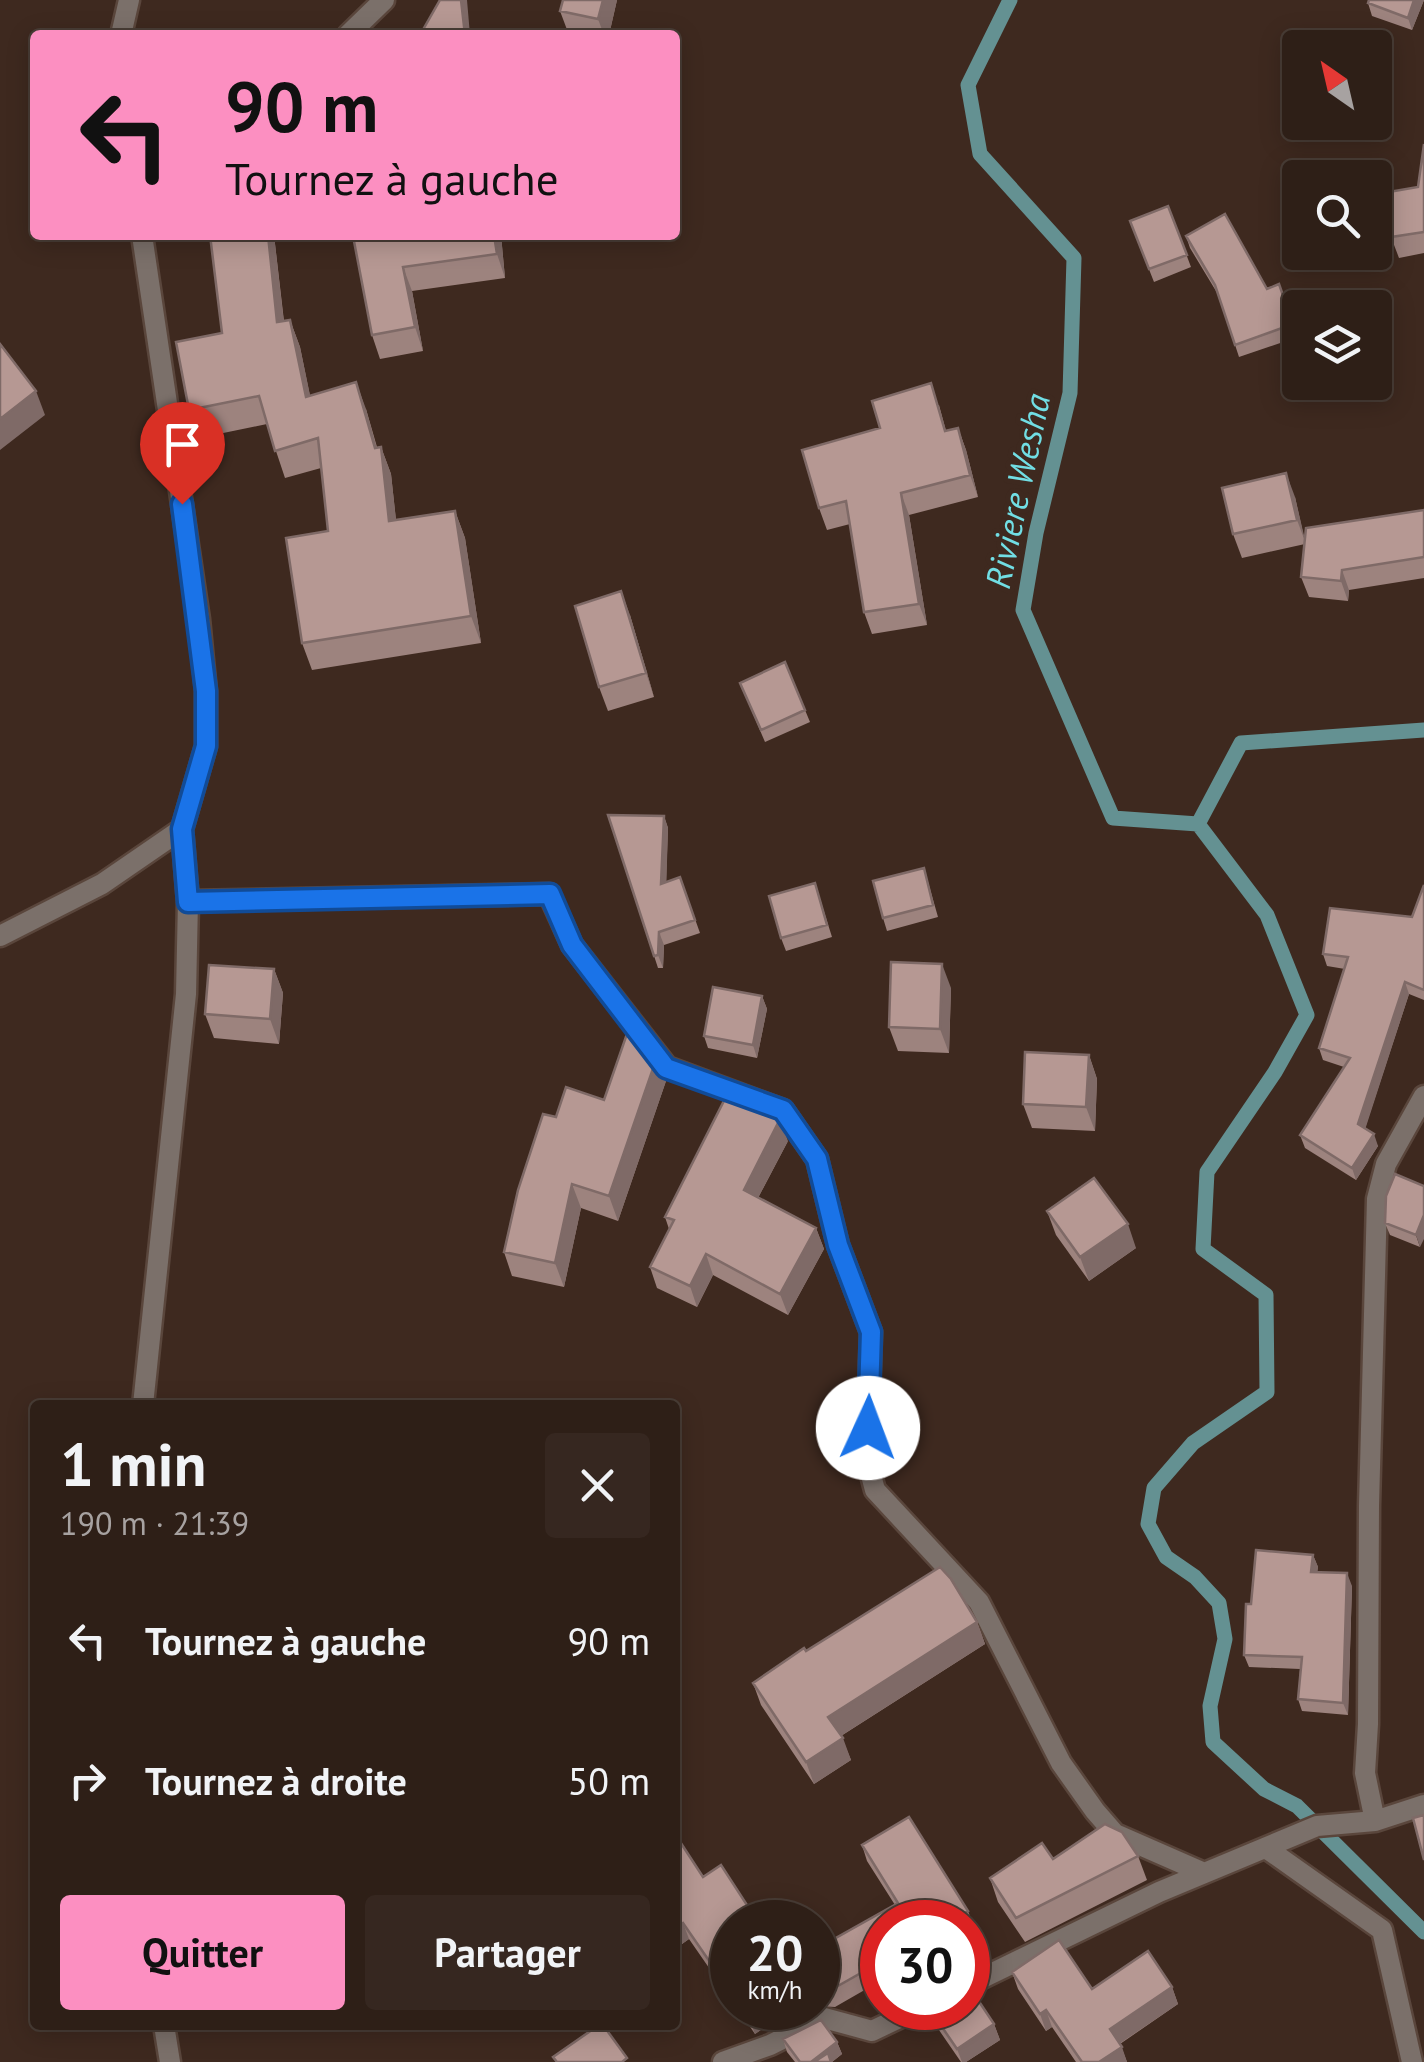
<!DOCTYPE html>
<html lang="fr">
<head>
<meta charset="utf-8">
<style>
	body { margin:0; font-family:"PT Sans",sans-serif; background:#362720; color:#f1f3f6; height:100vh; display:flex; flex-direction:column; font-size:38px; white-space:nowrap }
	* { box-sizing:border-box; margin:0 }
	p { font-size:32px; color:#a7a2a1 }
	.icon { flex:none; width:55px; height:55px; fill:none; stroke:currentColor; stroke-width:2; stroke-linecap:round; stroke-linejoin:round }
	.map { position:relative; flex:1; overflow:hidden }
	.panel { position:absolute; left:30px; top:1400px; width:650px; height:630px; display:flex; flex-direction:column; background:#2e1f17; border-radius:10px; box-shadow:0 5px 25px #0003,0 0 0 2px #493d36 }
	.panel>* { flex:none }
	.banner { position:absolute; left:30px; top:30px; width:650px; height:210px; border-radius:10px; box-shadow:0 5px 25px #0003,0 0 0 2px #493d36; background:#fc8fc1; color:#111; overflow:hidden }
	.needle { width:65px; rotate:326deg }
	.buttons { position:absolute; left:1282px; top:30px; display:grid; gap:20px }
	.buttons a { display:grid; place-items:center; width:110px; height:110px; border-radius:10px; background:#2e1f17; box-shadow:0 5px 25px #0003,0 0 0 2px #493d36; font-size:50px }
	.speed { position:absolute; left:710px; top:1900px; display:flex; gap:20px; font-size:50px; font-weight:700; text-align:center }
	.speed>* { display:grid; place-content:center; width:130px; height:130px; border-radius:50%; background:#2e1f17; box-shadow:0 5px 25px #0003,0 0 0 2px #493d36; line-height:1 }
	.speed small { font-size:25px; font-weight:400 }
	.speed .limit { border:15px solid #d22; background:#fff; color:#111 }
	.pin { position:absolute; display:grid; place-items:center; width:85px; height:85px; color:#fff; margin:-102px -42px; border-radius:50% 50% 50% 0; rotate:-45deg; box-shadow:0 0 10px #0007 }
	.pin .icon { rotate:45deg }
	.me { position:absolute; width:110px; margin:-55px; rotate:2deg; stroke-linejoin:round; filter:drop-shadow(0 0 8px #0008) }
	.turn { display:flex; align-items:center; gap:35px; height:210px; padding:0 30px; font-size:45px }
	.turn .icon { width:130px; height:130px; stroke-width:2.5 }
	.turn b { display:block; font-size:70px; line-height:85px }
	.round { display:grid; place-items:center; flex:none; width:105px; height:105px; border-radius:10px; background:#362720 }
	.summary { display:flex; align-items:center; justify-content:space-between; height:170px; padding:0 30px }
	h1 { font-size:60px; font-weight:600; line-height:75px }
	.cta { display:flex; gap:20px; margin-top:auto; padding:20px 30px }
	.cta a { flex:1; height:115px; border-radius:10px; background:#fc8fc1; color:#111; font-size:40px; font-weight:600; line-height:115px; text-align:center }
	.cta a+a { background:#362720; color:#f1f3f6 }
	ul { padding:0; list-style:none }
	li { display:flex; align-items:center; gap:30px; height:140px; padding:0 30px }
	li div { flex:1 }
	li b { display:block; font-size:38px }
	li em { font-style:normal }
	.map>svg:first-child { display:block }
</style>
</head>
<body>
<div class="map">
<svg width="1424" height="2062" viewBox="0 0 1424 2062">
	<rect width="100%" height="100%" fill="#3e291f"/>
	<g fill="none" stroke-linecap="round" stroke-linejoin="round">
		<path stroke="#649192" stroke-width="15" d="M1010,0L968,85L980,154L1074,258L1070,393L1036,533L1023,610L1113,818L1198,824L1267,915L1307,1015L1275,1072L1207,1172L1203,1249L1266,1295L1267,1392L1193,1443L1154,1488L1148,1524L1166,1557L1195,1577L1219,1603L1225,1639L1210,1706L1213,1742L1264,1789L1297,1806L1424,1932
			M1198,824L1241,743L1424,730"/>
		<defs>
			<path id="street" d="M121,35L129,0
				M348,35L384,0
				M142,235L199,619L206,691V746L182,829L188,901L186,994L143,1405
				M188,901L549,894L572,945L667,1067L783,1110L817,1159L838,1245L871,1332L867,1460L875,1490L979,1602L1061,1763L1095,1811L1115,1834L1204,1873
				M0,936L102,884L182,829
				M1424,1096L1386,1164L1377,1199L1369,1506L1368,1724L1365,1773L1375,1821L1424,1805
				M1266,1848L1382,1930L1412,2062
				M968,1985L1159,1892L1317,1826L1375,1821
				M164,2025L170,2062
				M723,2062L770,2045L824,2018L872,2031L920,2008"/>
		</defs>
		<use href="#street" stroke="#5a463c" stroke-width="25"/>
		<use href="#street" stroke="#7b706a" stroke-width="20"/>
	</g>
	<path fill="#9d837e" d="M617,0L609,35H569L560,11Z
		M1424,0L1412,30L1372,16L1368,3Z
		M1424,144V253L1399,258L1391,237L1418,187Z
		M1168,206L1191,267L1154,282L1130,221Z
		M210,235H274L284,321L290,320L300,347L310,396L366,409L377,447H381L391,474L396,520L455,511L465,538L481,643L312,670L302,643L328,531L321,468L285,478L267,424L199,438L189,410L222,333Z
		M501,235L505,278L412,291L423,351L380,359L372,335L353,236Z
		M1186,236L1267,289L1279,284L1298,337L1239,357L1219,296L1190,248Z
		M939,405L946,431L958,428L966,450L978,497L909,515L927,625L872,634L864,612L850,524L827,530L819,508L880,428Z
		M1295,497L1305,542L1424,510V578L1349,590L1348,601L1309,597L1301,577L1305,544L1242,558L1233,534Z
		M630,615L654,697L608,711L599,687Z
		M740,683L805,710L810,722L765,742Z
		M608,815L664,816L668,828L666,882L680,877L700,933L664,945L663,968H658Z
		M924,868L938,917L887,931L883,918Z
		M815,883L832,937L786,951L781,938Z
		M1424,885V1000L1409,994L1365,1128L1378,1146L1356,1180L1305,1148L1300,1135L1344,1067L1323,1060L1319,1048L1345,969L1327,966L1323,954L1412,917Z
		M274,969L283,993L279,1044L214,1038L205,1014Z
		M951,988L949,1053L898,1051L889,1027Z
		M762,996L767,1009L757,1058L708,1048L704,1036Z
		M1089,1055L1097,1079L1095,1131L1032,1128L1023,1104Z
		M666,1081L618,1221L581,1208L564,1287L512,1276L504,1252L556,1117L604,1100Z
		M788,1141L758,1198L816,1228L824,1249L788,1315L713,1275L697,1307L657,1288L650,1267L669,1229L665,1217Z
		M1395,1174L1420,1247L1390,1235L1385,1223Z
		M1047,1211L1136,1248L1089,1281L1056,1235Z
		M1313,1555L1318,1567L1317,1572L1352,1586L1348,1715L1302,1711L1298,1699L1300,1669L1249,1667L1244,1655L1251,1604Z
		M977,1622L985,1644L841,1736L851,1760L814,1784L761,1705L753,1683L806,1651Z
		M675,1834L732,1922V2001L689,1939L675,1949Z
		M862,1845L968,1911L974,1927L968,1930V1922H882V1980L835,2007L818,2006V1948L895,1905L867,1861Z
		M1138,1856L1147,1880L1025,1942L998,1902L990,1878L1053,1859Z
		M1012,1972L1092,1989L1172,1987L1178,2004L1120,2044L1127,2062H1076L1052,2027L1046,2031L1018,1989Z
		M737,2008H814L771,2029L768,2025L755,2034Z
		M927,2008H968L994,2024L1000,2040L966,2062H961L930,2017Z
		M783,2039L837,2042L842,2054L832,2062H795L787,2052Z"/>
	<path fill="#7f6a67" d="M461,0H467L470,35H465Z
		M603,0H617L609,35H604L598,19Z
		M1414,0H1424L1412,30L1408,18Z
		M268,235H274L287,350L277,322Z
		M494,235H501L505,278L497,254Z
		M403,267L412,291L423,351L415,327Z
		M290,320L300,347L316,424L306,397Z
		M356,382L366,409L383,471L381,447L391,474L399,548L389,521L375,448Z
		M36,391L45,415L0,450V419Z
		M958,428L966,450L978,497L970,475Z
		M1286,473L1295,497L1306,544L1297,520Z
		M901,493L909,515L927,625L919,604Z
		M455,511L465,538L481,643L471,616Z
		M1342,570L1349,590L1348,601L1341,581Z
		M621,591L630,615L654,697L646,673Z
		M664,816L668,828L666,896L661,884Z
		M659,932L664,945L663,968L658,955Z
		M942,964L951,988L949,1053L940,1029Z
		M274,969L283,993L279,1044L270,1019Z
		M1405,982L1409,994L1363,1136L1358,1124Z
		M762,996L767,1009L757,1058L753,1045Z
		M1089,1055L1097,1079L1095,1131L1086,1107Z
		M657,1057L666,1081L618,1221L609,1196Z
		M780,1119L788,1141L751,1211L744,1190Z
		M1374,1134L1378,1146L1356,1180L1352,1168Z
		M572,1184L581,1208L564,1287L555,1263Z
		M1424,1215V1239L1420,1247L1416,1235Z
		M1128,1224L1136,1248L1089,1281L1080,1257Z
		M816,1228L824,1249L788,1315L780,1294Z
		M706,1254L713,1275L697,1307L690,1286Z
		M1313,1555L1318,1567L1316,1584L1311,1572Z
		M1347,1573L1352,1586L1348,1715L1343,1703Z
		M977,1622L985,1644L836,1739L828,1717Z
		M843,1738L851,1760L814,1784L806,1762Z
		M683,1923L689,1939L675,1949V1929Z
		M1172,1987L1178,2004L1116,2046L1110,2029Z
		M762,2009L768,2025L755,2034L749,2018Z
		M1046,2010L1052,2027L1046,2031L1040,2014Z
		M994,2024L1000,2040L966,2062H962L957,2049Z
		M837,2042L842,2054L832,2062H811Z
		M1122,2047L1127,2062H1099Z"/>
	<path fill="#b69893" stroke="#7f6a67" stroke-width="2.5" d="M440,0H461L465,35H420Z
		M563,0H603L598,19L560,11Z
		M1369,0H1414L1408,18L1368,3Z
		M1424,144V232L1391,237L1383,193L1418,187Z
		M1168,206L1187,255L1149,269L1130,221Z
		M1225,214L1267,289L1279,284L1293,324L1235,345L1215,285L1186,236Z
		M210,235H268L277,322L290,320L306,397L356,382L375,448L381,447L389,521L455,511L471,616L302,643L286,538L328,531L318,438L275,451L259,396L189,410L176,342L222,333Z
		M358,235H494L497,254L403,267L415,327L372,335L353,236Z
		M0,344L36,391L0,419Z
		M931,383L945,431L958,428L970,475L901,493L919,604L864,612L846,501L819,508L802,450L880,428L872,401Z
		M1286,473L1297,520L1233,534L1222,488Z
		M1424,510V557L1342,570L1341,581L1301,577L1306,528Z
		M621,591L646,673L599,687L575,606Z
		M785,662L805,710L761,730L740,683Z
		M608,815L664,816L661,884L680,877L695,920L659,932L658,955L654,956Z
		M924,868L933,905L883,918L873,881Z
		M815,883L827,925L781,938L769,896Z
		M1424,885V990L1405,982L1358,1124L1374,1134L1352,1168L1300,1135L1350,1058L1319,1048L1348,957L1323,954L1330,908L1412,917Z
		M891,962L942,964L940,1029L889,1027Z
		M209,965L274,969L270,1019L205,1014Z
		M713,987L762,996L753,1045L704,1036Z
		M629,1028L647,1051L657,1057L609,1196L572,1184L555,1263L504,1252L518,1190L543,1114L556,1117L566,1087L604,1100Z
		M1025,1052L1089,1055L1086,1107L1023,1104Z
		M731,1087L772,1108L780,1119L744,1190L816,1228L780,1294L706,1254L690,1286L650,1267L674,1220L665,1217Z
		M1395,1174L1424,1186V1215L1416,1235L1385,1223L1386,1196Z
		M1094,1178L1128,1224L1080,1257L1047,1211Z
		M1256,1550L1313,1555L1311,1572L1347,1573L1343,1703L1298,1699L1302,1657L1244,1655L1246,1604H1251Z
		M940,1567L951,1579L977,1622L828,1717L843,1738L806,1762L753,1683L804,1648L806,1651Z
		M1424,1815V1860L1413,1818Z
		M909,1817L968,1911L946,1922H882V1961L829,1991L818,1990V1948L898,1903L862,1845Z
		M1105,1824L1122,1832L1138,1856L1016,1918L990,1878L1042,1843L1053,1859Z
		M675,1834L703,1877L721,1865L758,1922H732V1994L683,1923L675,1929Z
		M1059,1940L1092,1989L1148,1951L1172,1987L1110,2029L1122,2047L1099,2062H1082L1046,2010L1040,2014L1012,1972Z
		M968,1985L994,2024L957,2049L929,2008H968Z
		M742,2008H777L765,2013L762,2009L749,2018Z
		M821,2020L837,2042L811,2062H800L783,2039Z
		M599,2025H603L627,2058L622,2062H557L553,2057Z
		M828,2053L831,2062H814Z"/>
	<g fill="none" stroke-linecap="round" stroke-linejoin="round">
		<defs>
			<path id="route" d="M182,504L206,691V746L182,829L188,902L550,894L572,945L666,1068L783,1110L817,1159L838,1245L871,1332L868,1428"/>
		</defs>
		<use href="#route" stroke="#114b97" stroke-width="25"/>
		<use href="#route" stroke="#1a73e8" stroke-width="18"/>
	</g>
	<g text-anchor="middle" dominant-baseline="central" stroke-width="10" stroke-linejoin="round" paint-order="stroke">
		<g font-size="35" font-style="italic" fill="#71dee4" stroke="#3e291f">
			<text transform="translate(1017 491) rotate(-78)">Riviere Wesha</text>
		</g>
	</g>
</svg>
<div class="buttons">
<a><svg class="needle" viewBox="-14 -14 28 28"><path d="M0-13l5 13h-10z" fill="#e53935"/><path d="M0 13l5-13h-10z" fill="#a7a2a1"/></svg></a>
<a><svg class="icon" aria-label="search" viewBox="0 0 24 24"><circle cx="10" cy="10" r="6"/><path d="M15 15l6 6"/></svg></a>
<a><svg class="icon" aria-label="layers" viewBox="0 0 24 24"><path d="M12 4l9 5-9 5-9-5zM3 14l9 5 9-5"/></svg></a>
</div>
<div class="speed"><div>20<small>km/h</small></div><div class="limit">30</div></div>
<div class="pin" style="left:182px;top:504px;background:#d93025"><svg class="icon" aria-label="arrive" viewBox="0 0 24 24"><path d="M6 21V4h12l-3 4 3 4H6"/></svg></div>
<svg class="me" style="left:868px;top:1428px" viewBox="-20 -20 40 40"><circle r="19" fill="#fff"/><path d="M0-13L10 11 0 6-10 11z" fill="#1a73e8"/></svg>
<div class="banner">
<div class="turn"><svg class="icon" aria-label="left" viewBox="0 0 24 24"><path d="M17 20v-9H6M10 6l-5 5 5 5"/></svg><div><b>90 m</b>Tournez à gauche</div></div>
</div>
<section class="panel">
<div class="summary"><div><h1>1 min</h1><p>190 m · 21:39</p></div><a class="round"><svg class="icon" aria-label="close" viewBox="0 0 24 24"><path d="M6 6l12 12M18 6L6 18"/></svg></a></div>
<ul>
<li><svg class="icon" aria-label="left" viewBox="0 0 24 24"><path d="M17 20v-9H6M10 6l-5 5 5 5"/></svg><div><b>Tournez à gauche</b></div><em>90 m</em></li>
<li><svg class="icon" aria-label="right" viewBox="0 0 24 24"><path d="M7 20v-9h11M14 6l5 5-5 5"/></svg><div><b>Tournez à droite</b></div><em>50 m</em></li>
</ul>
<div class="cta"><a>Quitter</a><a>Partager</a></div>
</section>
</div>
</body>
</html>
